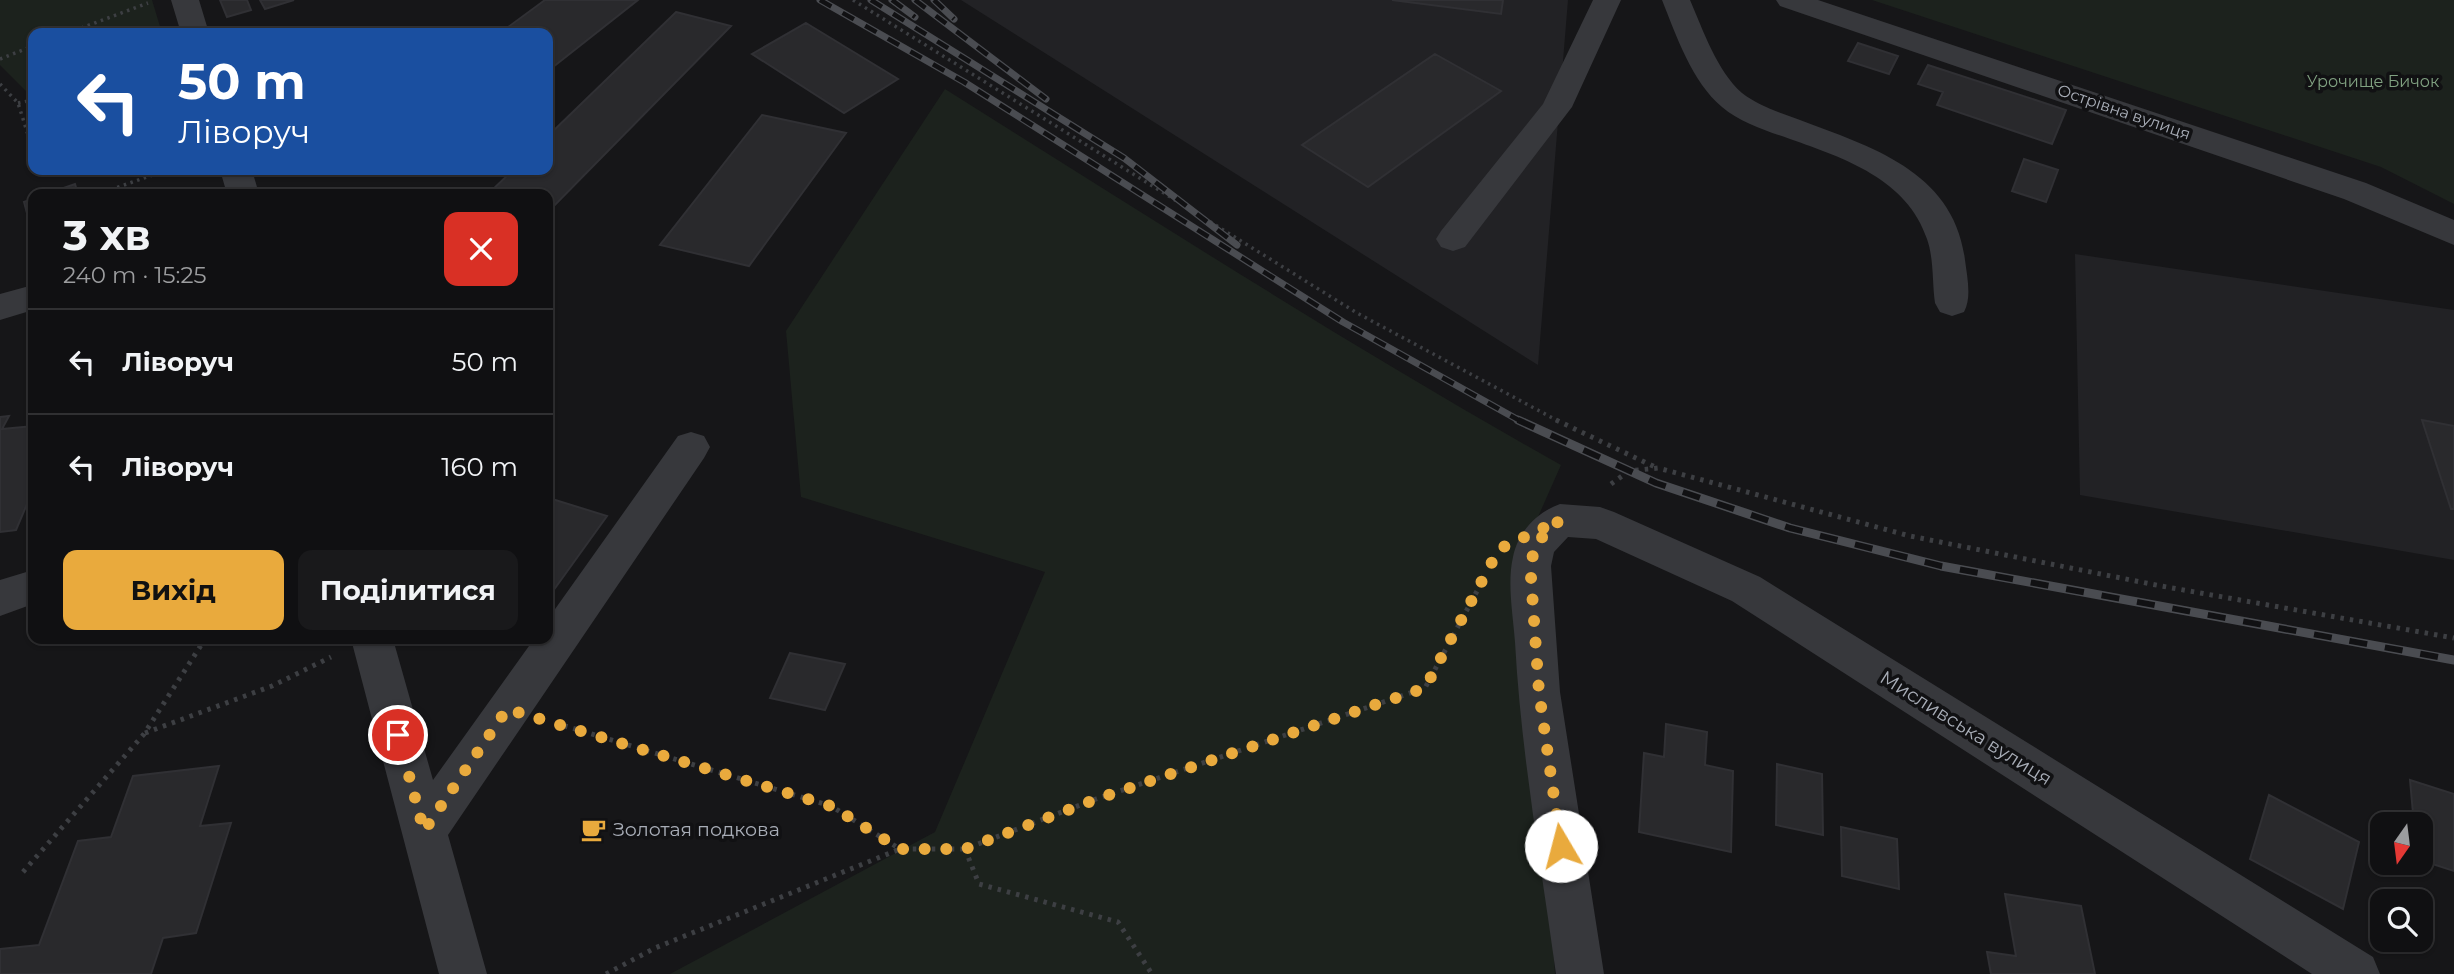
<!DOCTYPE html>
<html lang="uk">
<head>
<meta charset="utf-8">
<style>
	body { margin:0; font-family:Montserrat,sans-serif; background:#19191b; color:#f1f3f6; height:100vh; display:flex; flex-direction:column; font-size:26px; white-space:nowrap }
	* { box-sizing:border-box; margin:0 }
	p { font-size:23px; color:#9c9d9f }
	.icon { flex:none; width:38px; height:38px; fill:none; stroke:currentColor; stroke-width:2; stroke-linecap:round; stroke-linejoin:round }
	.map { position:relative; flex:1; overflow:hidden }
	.details { position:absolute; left:28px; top:189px; width:525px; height:455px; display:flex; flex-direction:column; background:#101012; border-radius:14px; box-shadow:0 2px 5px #0004,0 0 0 2px #303032 }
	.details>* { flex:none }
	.banner { position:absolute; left:28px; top:28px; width:525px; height:147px; border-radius:14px; box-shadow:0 2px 5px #0004,0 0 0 2px #303032; background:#1a4fa0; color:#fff; overflow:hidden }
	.needle { width:46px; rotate:194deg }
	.buttons { position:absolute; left:2370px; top:812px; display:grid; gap:14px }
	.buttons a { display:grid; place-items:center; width:63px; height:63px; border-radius:14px; background:#101012; box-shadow:0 2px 5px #0004,0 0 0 2px #303032; font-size:35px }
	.pin { position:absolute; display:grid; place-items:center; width:60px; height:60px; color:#fff; margin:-30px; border:4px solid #fff; border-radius:50%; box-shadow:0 2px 7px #0007 }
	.me { position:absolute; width:77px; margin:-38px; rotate:352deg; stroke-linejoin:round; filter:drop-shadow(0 0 5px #0008) }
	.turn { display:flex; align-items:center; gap:24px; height:147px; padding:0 35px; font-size:32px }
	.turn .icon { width:91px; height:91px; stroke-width:2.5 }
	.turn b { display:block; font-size:49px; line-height:60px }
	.round { display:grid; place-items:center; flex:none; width:74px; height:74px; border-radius:14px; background:#19191b }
	.headline { display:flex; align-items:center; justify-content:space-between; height:119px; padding:0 35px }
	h1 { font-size:42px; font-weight:700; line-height:52px }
	.cta { display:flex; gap:14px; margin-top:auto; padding:14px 35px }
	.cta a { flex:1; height:80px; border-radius:14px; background:#e9aa3d; color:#111; font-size:28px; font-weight:700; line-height:80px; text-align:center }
	.cta a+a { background:#19191b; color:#f1f3f6 }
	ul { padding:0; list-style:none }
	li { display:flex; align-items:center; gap:21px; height:105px; padding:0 35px; border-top:2px solid #303032 }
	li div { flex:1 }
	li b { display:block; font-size:26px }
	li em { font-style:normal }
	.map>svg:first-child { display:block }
</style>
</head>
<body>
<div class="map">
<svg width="2454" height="974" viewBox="0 0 2454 974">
	<rect width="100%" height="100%" fill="#161618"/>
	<path fill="#222225" d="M961,0H1568L1538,365Z
		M2075,254L2454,310V560L2080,495Z"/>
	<path fill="#1c221d" d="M0,0H152L162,33H33V98L0,65Z
		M1872,0H2454V204L2381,167Z
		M945,89C1149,217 1351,347 1561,465L1526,544L1555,974H670L935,832L1045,572L801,497L786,331Z"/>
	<path fill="#29292c" stroke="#303034" stroke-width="2" d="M220,0H247L251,10L227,17Z
		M260,0H294L265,9Z
		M545,0H638L548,71V33H500Z
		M1392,0H1503L1501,14Z
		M676,12L731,26L549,211L548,194L489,193L513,170H548V136Z
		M806,23L898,79L844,113L752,54Z
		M1858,43L1898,56L1889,74L1848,61Z
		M1435,54L1501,91L1368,187L1302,145Z
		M1928,65L2066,110L2052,144L1937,105L1943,92L1918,84Z
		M762,115L846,133L749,266L660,245Z
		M2024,159L2058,170L2046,202L2012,191Z
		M75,184L78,194H46Z
		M33,199V232H32L24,202Z
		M9,416L2,429L33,426V443L29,454L33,453V490L16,530L0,532V417Z
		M2422,420L2454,426V509H2451Z
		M552,499L607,516L548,598V504Z
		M790,653L845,664L825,710L770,698Z
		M1666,724L1707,732L1705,765L1733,771L1731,852L1639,832L1644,753L1664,757Z
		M1777,764L1822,774L1823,835L1776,825Z
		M219,766L200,826L231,823L196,933L163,938L151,974H0V949L39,945L78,841L111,837L133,776Z
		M2410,780L2454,794V871L2420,860V824H2414Z
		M2269,795L2359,842L2343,909L2250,859Z
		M1841,827L1897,839L1899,889L1842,876Z
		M2005,894L2081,906L2095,974H1991L1987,952L2016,956Z"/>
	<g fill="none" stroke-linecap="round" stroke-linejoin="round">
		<path stroke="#3d3f43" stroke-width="3.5" stroke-dasharray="2.5 4.5" stroke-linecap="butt" d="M853,0L1357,313L1560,422
			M68,33L148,3
			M0,59L33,46
			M0,84L18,103L29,138
			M18,103L33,100
			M104,192L167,170"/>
		<path stroke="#3d3f43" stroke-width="5" stroke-dasharray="3.5 6" stroke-linecap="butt" d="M1556,420L1657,468
			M1611,484L1629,471L1658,468L1910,536L2161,586L2454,638
			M555,723L831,806L900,849
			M145,733L272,686L331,657
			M965,849L979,884L1118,922L1152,974
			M23,872L144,734L205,639
			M606,974L655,948L900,849H965L1096,799L1425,688L1484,578"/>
		<path fill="#37383c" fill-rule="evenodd" d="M171,0H199L209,33H181Z
			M1593,0H1621L1572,107L1465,247L1453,251L1441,247L1436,239L1441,231L1543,104Z
			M1662,0H1690C1703,30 1717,71 1742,93C1759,106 1780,113 1800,120C1871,147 1954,171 1965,260C1967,276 1972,298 1964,312L1952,316L1940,312L1935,303C1932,282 1934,259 1927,239C1907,179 1844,158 1790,139C1767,131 1741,123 1722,107C1692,82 1676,35 1662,0Z
			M1776,0H1818L2366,183L2454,220V245L2344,199L1780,6Z
			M220,170H252L259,194H227Z
			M33,285V310L0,320V294Z
			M691,432L704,436L710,447L704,458L448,835L487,974H439L351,639H393L433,780L534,639H548V619L678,436Z
			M1560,504L1600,507L1614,512L1760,577L2373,957L2380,974H2312L1732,601L1596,539L1568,537L1554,552L1551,566L1560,692L1604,974H1556C1541,864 1521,753 1515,642C1513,615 1507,583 1513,557C1518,532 1537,512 1560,504Z
			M33,570V604L0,616V580Z"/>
		<defs>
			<path id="rail-far1" d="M820,0L964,82L1343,322L1522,422
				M871,0L1124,158L1237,245
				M892,0L915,17
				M915,0L1046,99
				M934,0L954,19"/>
			<path id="rail" d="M1518,420L1656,483L1790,528L1941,566L2454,660"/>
		</defs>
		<use href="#rail-far1" stroke="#4a4c51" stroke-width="7"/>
		<use href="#rail" stroke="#4a4c51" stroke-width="9"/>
		<use href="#rail-far1" stroke="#111113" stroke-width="4.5" stroke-dasharray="13" stroke-linecap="butt"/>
		<use href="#rail" stroke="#111113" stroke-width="6" stroke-dasharray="18" stroke-linecap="butt"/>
	</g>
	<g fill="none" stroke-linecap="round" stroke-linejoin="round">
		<path stroke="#e9aa3d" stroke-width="12" stroke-dasharray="0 21.6" d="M398,735L424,831L507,709L831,806L900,849H965L1097,799L1425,688L1499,549L1560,520C1538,540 1531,545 1531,577L1539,692L1561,846"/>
	</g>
	<defs>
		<symbol id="cafe-bare" viewBox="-9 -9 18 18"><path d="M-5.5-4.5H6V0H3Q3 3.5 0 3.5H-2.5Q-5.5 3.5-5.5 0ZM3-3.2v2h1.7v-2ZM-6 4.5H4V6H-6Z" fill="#e9aa3d" stroke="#111113" stroke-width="2.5" paint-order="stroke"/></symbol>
	</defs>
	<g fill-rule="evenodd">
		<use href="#cafe-bare" x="576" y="812" width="35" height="35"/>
	</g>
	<g text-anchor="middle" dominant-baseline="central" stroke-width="7" stroke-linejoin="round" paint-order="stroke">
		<g font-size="16" fill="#80a181" stroke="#111113">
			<text x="2373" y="81">Урочище Бичок</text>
		</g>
		<g font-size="16" fill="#a8adb7" stroke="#111113">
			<text transform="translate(2124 112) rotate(19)">Острівна вулиця</text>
		</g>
		<g font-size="19" fill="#a8adb7" stroke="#111113">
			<text transform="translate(1966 728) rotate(32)">Мисливська вулиця</text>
		</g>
		<g font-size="19" fill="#a8adb7" stroke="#111113" text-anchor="start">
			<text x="613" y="829">Золотая подкова</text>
		</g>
	</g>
</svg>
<div class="buttons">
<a><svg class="needle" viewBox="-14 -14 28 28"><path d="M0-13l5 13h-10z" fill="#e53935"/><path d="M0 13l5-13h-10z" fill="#9c9d9f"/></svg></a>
<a><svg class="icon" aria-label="search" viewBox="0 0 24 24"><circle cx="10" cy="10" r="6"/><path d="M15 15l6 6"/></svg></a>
</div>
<div class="pin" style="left:398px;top:735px;background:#d93025"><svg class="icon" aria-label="arrive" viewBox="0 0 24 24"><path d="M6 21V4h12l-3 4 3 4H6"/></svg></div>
<svg class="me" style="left:1561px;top:846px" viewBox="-20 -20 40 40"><circle r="19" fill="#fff"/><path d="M0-13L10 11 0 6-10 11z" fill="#e9aa3d"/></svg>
<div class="banner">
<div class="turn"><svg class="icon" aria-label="left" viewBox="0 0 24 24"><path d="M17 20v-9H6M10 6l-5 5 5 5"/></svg><div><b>50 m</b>Ліворуч</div></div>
</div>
<section class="details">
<div class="headline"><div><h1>3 хв</h1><p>240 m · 15:25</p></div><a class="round" style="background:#d93025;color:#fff"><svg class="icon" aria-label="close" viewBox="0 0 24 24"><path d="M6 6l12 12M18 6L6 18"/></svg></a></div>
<ul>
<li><svg class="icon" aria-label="left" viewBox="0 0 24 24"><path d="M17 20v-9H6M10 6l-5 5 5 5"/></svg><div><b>Ліворуч</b></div><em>50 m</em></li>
<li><svg class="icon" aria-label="left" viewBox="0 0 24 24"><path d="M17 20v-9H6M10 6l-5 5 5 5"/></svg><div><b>Ліворуч</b></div><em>160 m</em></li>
</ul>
<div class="cta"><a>Вихід</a><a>Поділитися</a></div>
</section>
</div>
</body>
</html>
